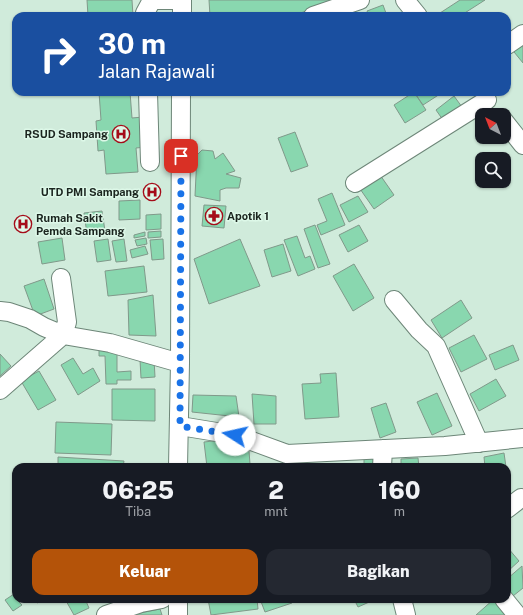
<!DOCTYPE html>
<html lang="id">
<head>
<meta charset="utf-8">
<style>
	body { margin:0; font-family:"Public Sans",sans-serif; background:#242831; color:#f1f3f6; height:100vh; display:flex; flex-direction:column; font-size:15px; white-space:nowrap }
	* { box-sizing:border-box; margin:0 }
	p { font-size:13px; color:#9ea1a6 }
	.icon { flex:none; width:22px; height:22px; fill:none; stroke:currentColor; stroke-width:2; stroke-linecap:round; stroke-linejoin:round }
	.map { position:relative; flex:1; overflow:hidden }
	.drawer { position:absolute; left:12px; top:463px; width:499px; height:140px; display:flex; flex-direction:column; background:#171b24; border-radius:12px; box-shadow:0 1px 3px #0004 }
	.drawer>* { flex:none }
	.hud { position:absolute; left:12px; top:12px; width:499px; height:84px; border-radius:12px; box-shadow:0 1px 3px #0004; background:#1a4fa0; color:#fff; overflow:hidden }
	.needle { width:26px; rotate:318deg }
	.fabs { position:absolute; left:475px; top:108px; display:grid; gap:8px }
	.fabs a { display:grid; place-items:center; width:36px; height:36px; border-radius:8px; background:#171b24; box-shadow:0 1px 3px #0004; font-size:20px }
	.pin { position:absolute; display:grid; place-items:center; width:34px; height:34px; color:#fff; margin:-17px; border-radius:8px; box-shadow:0 2px 6px #0006 }
	.me { position:absolute; width:44px; margin:-22px; rotate:280deg; stroke-linejoin:round; filter:drop-shadow(0 0 3px #0008) }
	.turn { display:flex; align-items:center; gap:14px; height:84px; padding:0 20px; font-size:18px }
	.turn .icon { width:52px; height:52px; stroke-width:2.5 }
	.turn b { display:block; font-size:28px; line-height:34px }
	.eta { display:flex; justify-content:space-evenly; align-items:center; height:68px; text-align:center }
	.eta b { font-size:24px; font-weight:800; line-height:28px }
	.primary-button { display:flex; gap:8px; margin-top:auto; padding:8px 20px }
	.primary-button a { flex:1; height:46px; border-radius:12px; background:#b45309; color:#fff; font-size:16px; font-weight:800; line-height:46px; text-align:center }
	.primary-button a+a { background:#242831; color:#f1f3f6 }
	.map>svg:first-child { display:block }
</style>
</head>
<body>
<div class="map">
<svg width="523" height="615" viewBox="0 0 523 615">
	<rect width="100%" height="100%" fill="#d0ebdb"/>
	<path fill="#89d7af" stroke="#80998a" d="M87,0H132L133,16H88Z
		M209,0H341L291,16H210Z
		M460,0H485L460,16H442L440,13Z
		M383,5L387,16H369L367,11Z
		M523,37V63L510,47Z
		M99,92H130L132,118L143,117L146,147L136,148L138,172L106,174L104,150L98,151L96,121L101,120Z
		M414,92L426,110L405,123L394,105Z
		M414,92H439L440,94L423,105Z
		M454,96L462,107L443,120L436,110Z
		M295,132L308,166L291,172L278,138Z
		M202,150L213,151L215,159L223,153L235,171L226,174L241,178L239,188H226L220,190V201L195,196L197,155Z
		M378,172L394,195L374,209L358,186Z
		M332,193L345,225L321,235L317,225L327,221L318,199Z
		M358,196L368,212L349,222L340,205Z
		M140,200V219L119,220V201Z
		M204,205L226,206L224,228L202,226Z
		M102,211L105,231L87,234L84,213Z
		M161,214V229L146,230V215Z
		M315,225L330,264L318,268L304,229Z
		M359,225L368,241L348,252L339,235Z
		M161,231V237L148,238V232Z
		M145,232V236L134,238V235Z
		M297,236L305,258L310,256L315,269L298,276L284,240Z
		M62,238L65,260L42,264L38,242Z
		M146,238L147,244L137,246L135,240Z
		M108,239L111,260L97,262L94,241Z
		M124,239L127,261L116,262L112,241Z
		M163,239L164,259L152,260L150,240Z
		M240,239L260,286L209,304L194,259Z
		M283,244L291,271L272,277L264,250Z
		M145,246L148,254L132,258L130,250Z
		M354,264L374,298L353,311L333,276Z
		M144,266L147,292L108,296L105,271Z
		M44,279L54,309L35,316L24,286Z
		M153,295L156,336L129,335L128,300Z
		M461,300L472,318L442,338L431,320Z
		M474,335L487,359L461,372L449,348Z
		M117,345V372L131,371V380H117V384H106L105,356H99V346Z
		M513,345L519,360L495,370L489,355Z
		M0,354L11,366L0,376Z
		M73,358L83,374L93,368L100,381L78,395L61,365Z
		M154,359L155,377L141,378L140,360Z
		M39,371L56,400L38,410L21,381Z
		M336,373L339,417L305,419L302,384L321,383L320,374Z
		M496,379L506,396L479,411L470,394Z
		M112,389H155V421L112,420Z
		M437,393L452,426L432,435L417,402Z
		M252,394L276,396V424H254Z
		M193,395L236,396L239,417L192,412Z
		M386,403L396,432L380,438L371,408Z
		M56,422L112,424L111,455L55,453Z
		M231,439L232,452L249,451L250,464L207,467L204,442Z
		M504,453L506,467H485L484,457Z
		M364,455L378,456L377,467H364Z
		M58,457L124,461L123,467H58Z
		M418,458L419,467H401V459Z
		M507,471L510,489L507,490Z
		M508,548L519,561L507,572V549Z
		M522,566L523,588L508,600L507,599V579Z
		M14,594L16,599L22,605L13,611L5,600Z
		M34,599H44L37,603Z
		M65,599H85L89,608L74,615Z
		M208,599H257L258,609L211,615Z
		M260,599H290L292,603L265,612Z
		M354,599H376L358,607Z
		M494,599H498L507,615H476Z
		M160,609L162,615H130Z"/>
	<g fill="none" stroke-linecap="round" stroke-linejoin="round">
		<defs>
			<path id="minor" d="M405,0L418,16
				M145,16V13L152,0H182
				M182,16V0
				M313,16L360,0
				M507,45L523,34
				M148,92L150,162
				M504,121L523,145
				M355,183L487,100
				M394,300L419,330L436,346L479,443
				M0,311L9,312L30,319L44,327L63,335L110,343L180,363
				M0,390L63,335L67,322L61,278
				M180,426L235,435L287,454L445,446L523,438
				M178,467L180,363L181,92
				M382,467L383,449
				M507,509L521,498
				M402,599L406,615
				M504,599L517,615
				M106,615L141,603L162,599
				M178,615V599"/>
		</defs>
		<use href="#minor" stroke="#6d8678" stroke-width="20"/>
		<use href="#minor" stroke="#fff" stroke-width="18"/>
	</g>
	<g fill="none" stroke-linecap="round" stroke-linejoin="round">
		<path stroke="#1a73e8" stroke-width="7" stroke-dasharray="0 12.6" d="M181,156L180,426L235,435"/>
	</g>
	<defs>
		<symbol id="hospital-ring" viewBox="-11 -11 22 22"><circle r="9.5" fill="#ddf8e8" stroke="#a50c19" stroke-width="1.5"/><path d="M-5-5h3v3.5h4V-5h3V5h-3V1.5h-4V5h-3Z" fill="#a50c19"/></symbol>
		<symbol id="pharmacy-ring" viewBox="-11 -11 22 22"><circle r="9.5" fill="#ddf8e8" stroke="#a50c19" stroke-width="1.5"/><path d="M-2-6h4v4h4v4h-4v4h-4v-4h-4v-4h4Z" fill="#a50c19"/></symbol>
	</defs>
	<g fill-rule="evenodd">
		<use href="#hospital-ring" x="111" y="124" width="20" height="20"/>
		<use href="#hospital-ring" x="142" y="182" width="20" height="20"/>
		<use href="#pharmacy-ring" x="204" y="206" width="20" height="20"/>
		<use href="#hospital-ring" x="13" y="214" width="20" height="20"/>
	</g>
	<g text-anchor="middle" dominant-baseline="central" stroke-width="3" stroke-linejoin="round" paint-order="stroke">
		<g font-size="11" font-weight="bold" fill="#1b251f" stroke="#ddf8e8" text-anchor="end">
			<text x="108" y="134">RSUD Sampang</text>
			<text x="139" y="192">UTD PMI Sampang</text>
			<text x="227" y="216" text-anchor="start">Apotik 1</text>
			<text x="36" y="218" text-anchor="start">Rumah Sakit<tspan x="36" dy="13">Pemda Sampang</tspan></text>
		</g>
	</g>
</svg>
<div class="fabs">
<a><svg class="needle" viewBox="-14 -14 28 28"><path d="M0-13l5 13h-10z" fill="#e53935"/><path d="M0 13l5-13h-10z" fill="#9ea1a6"/></svg></a>
<a><svg class="icon" aria-label="search" viewBox="0 0 24 24"><circle cx="10" cy="10" r="6"/><path d="M15 15l6 6"/></svg></a>
</div>
<div class="pin" style="left:181px;top:156px;background:#d93025"><svg class="icon" aria-label="arrive" viewBox="0 0 24 24"><path d="M6 21V4h12l-3 4 3 4H6"/></svg></div>
<svg class="me" style="left:235px;top:435px" viewBox="-20 -20 40 40"><circle r="19" fill="#fff"/><path d="M0-13L10 11 0 6-10 11z" fill="#1a73e8"/></svg>
<div class="hud">
<div class="turn"><svg class="icon" aria-label="right" viewBox="0 0 24 24"><path d="M7 20v-9h11M14 6l5 5-5 5"/></svg><div><b>30 m</b>Jalan Rajawali</div></div>
</div>
<section class="drawer">
<div class="eta">
<div><b>06:25</b><p>Tiba</p></div>
<div><b>2</b><p>mnt</p></div>
<div><b>160</b><p>m</p></div>
</div>
<div class="primary-button"><a>Keluar</a><a>Bagikan</a></div>
</section>
</div>
</body>
</html>
